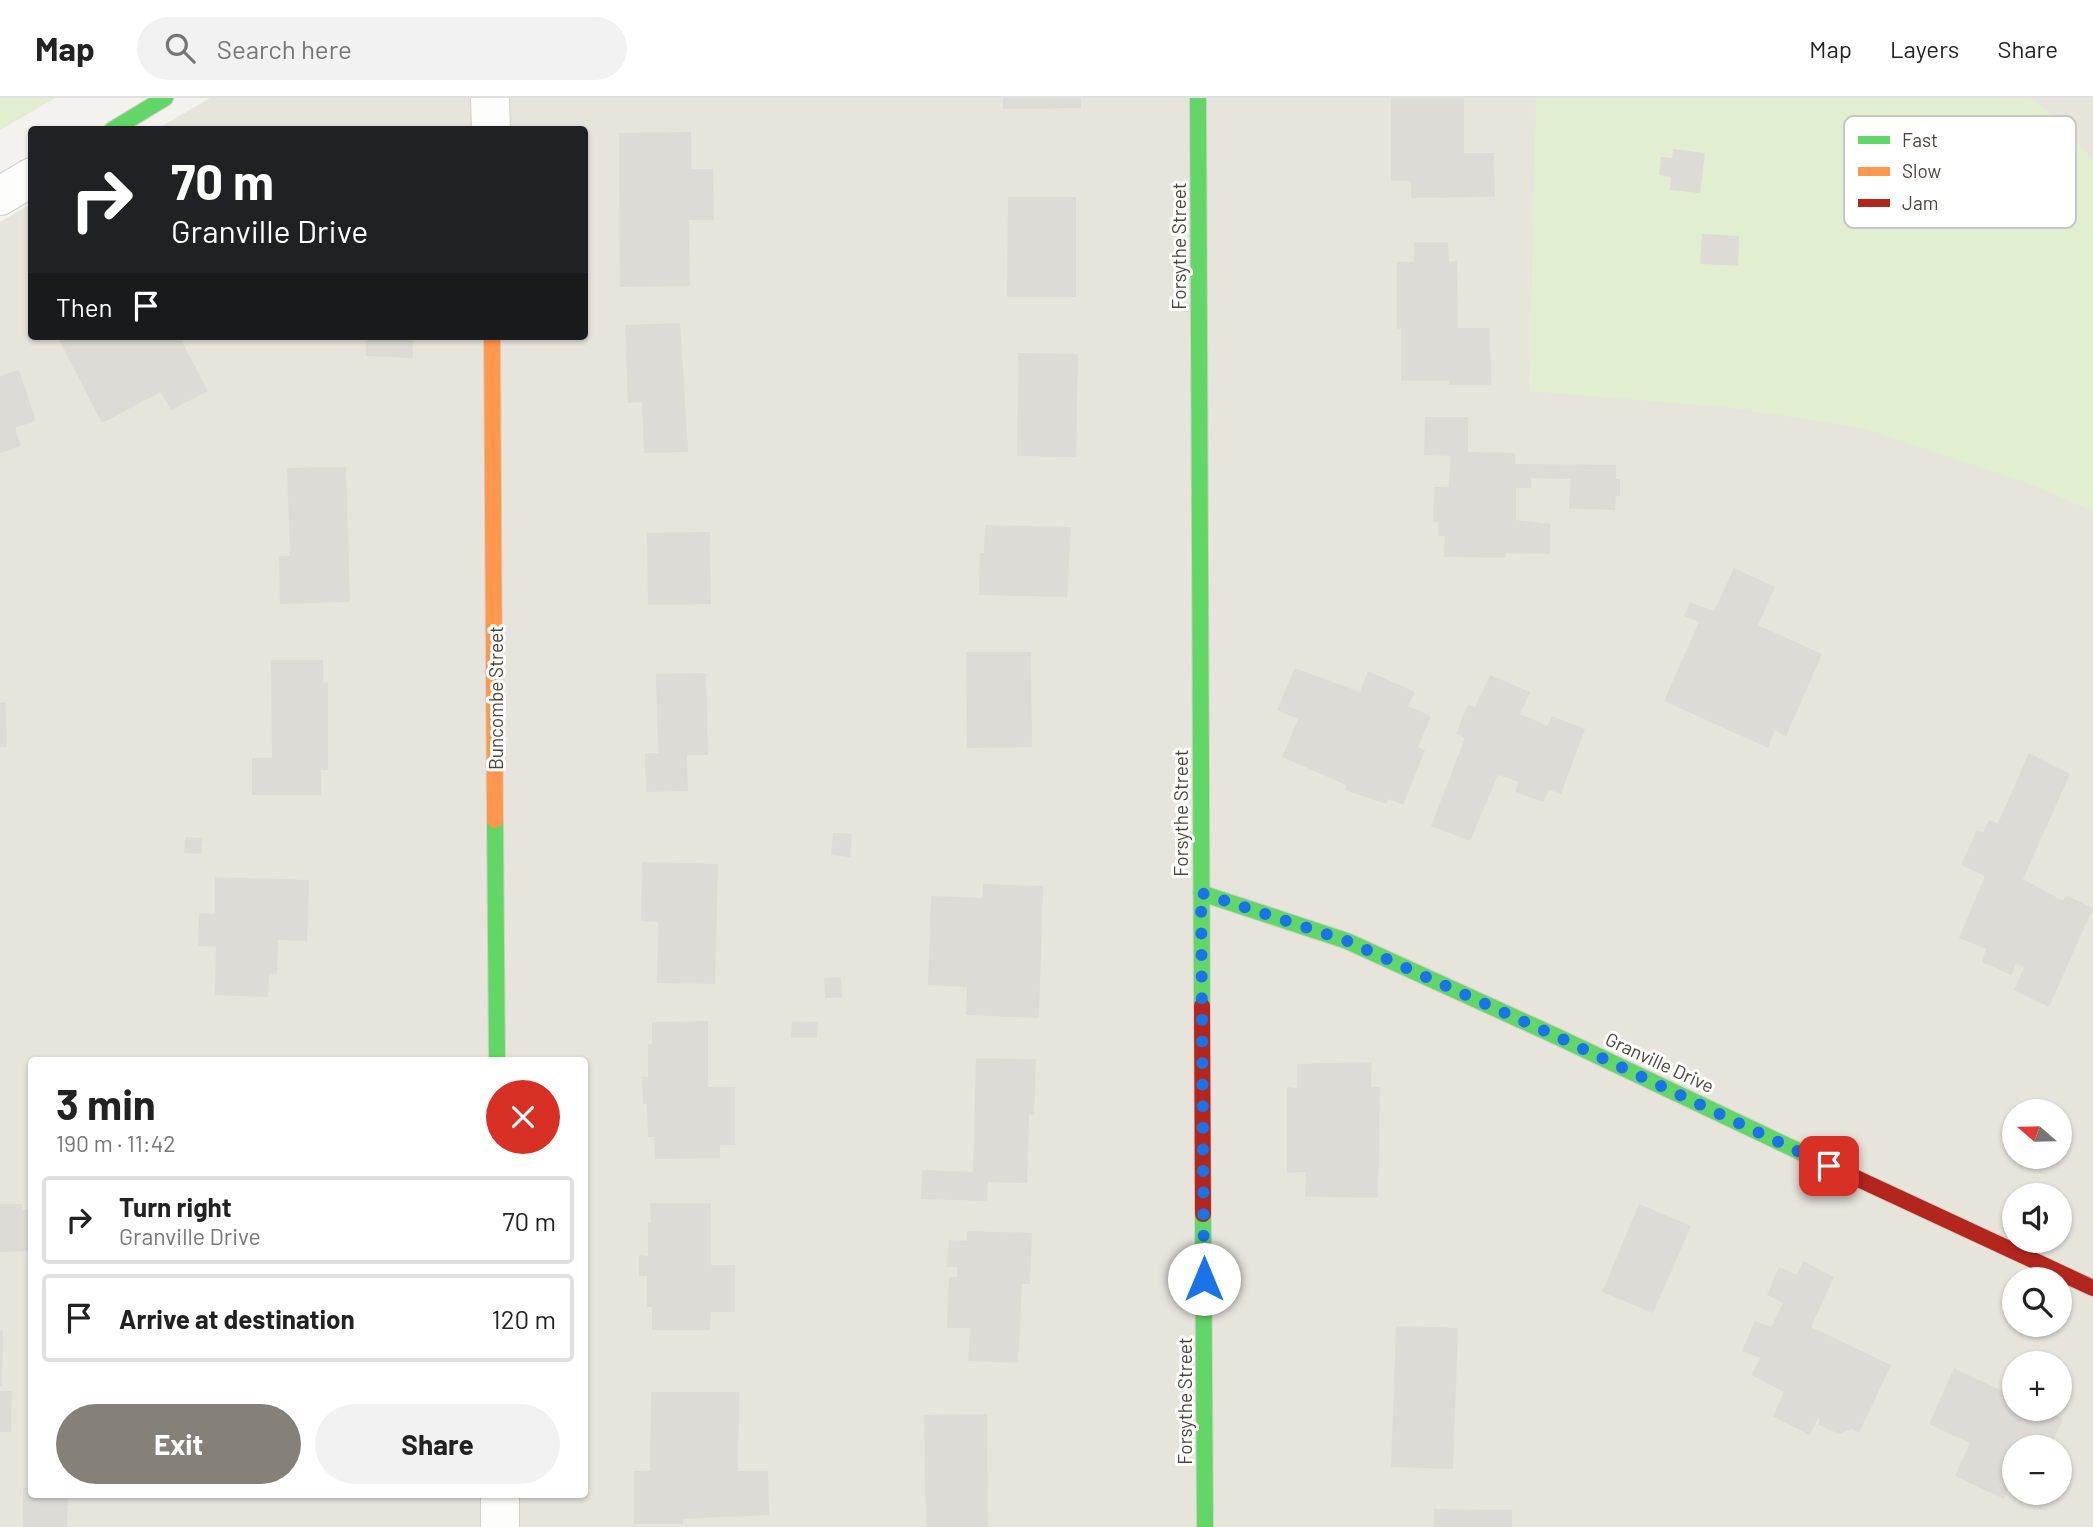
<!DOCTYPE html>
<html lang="en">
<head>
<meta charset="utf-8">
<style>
	body { margin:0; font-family:Barlow,sans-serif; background:#f2f2f2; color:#222; height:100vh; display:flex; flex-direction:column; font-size:26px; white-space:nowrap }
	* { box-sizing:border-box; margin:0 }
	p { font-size:23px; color:#767676 }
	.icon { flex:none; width:38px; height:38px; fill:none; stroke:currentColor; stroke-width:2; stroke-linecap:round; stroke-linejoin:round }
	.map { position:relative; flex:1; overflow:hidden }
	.side { position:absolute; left:28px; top:959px; width:560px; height:441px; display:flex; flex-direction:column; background:#fff; border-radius:7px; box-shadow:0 2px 5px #0004 }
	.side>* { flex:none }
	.hud { position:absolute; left:28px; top:28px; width:560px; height:214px; border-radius:7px; box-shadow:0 2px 5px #0004; background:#202124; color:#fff; overflow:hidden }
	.needle { width:46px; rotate:290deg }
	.buttons { position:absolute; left:2002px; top:1001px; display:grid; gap:14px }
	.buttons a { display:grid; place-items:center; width:70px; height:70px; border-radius:50%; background:#fff; box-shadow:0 2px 5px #0004; font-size:35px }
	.pin { position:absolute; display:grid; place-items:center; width:60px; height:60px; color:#fff; margin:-30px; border-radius:14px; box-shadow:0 4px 10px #0006 }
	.me { position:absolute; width:77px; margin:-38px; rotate:0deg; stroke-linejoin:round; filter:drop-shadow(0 0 5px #0008) }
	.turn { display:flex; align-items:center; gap:24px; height:147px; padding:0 28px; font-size:32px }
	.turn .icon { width:91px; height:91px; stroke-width:2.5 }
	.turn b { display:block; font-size:49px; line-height:60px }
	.then { display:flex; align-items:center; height:66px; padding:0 28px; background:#0003; gap:14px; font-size:26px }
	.round { display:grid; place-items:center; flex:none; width:74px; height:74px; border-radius:37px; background:#f2f2f2 }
	.overview { display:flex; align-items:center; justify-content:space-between; height:119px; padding:0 28px }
	h1 { font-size:42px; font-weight:700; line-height:52px }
	.primary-button { display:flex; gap:14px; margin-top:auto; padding:14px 28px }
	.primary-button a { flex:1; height:80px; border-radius:42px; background:#868178; color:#fff; font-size:28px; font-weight:700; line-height:80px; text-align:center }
	.primary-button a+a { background:#f2f2f2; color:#222 }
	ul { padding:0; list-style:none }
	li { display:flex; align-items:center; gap:21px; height:88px; margin:0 14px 10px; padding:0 14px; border:4px solid #e0e0e0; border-radius:7px }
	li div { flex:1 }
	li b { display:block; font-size:26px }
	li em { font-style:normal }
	header { display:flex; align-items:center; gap:42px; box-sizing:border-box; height:98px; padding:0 35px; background:#fff; border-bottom:2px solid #e0e0e0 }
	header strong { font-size:33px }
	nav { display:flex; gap:38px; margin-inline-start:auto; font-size:24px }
	.search { width:490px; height:63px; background:#f2f2f2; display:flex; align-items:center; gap:18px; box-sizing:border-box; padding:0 24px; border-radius:38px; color:#767676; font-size:26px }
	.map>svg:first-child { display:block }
</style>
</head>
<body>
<header>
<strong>Map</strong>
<div class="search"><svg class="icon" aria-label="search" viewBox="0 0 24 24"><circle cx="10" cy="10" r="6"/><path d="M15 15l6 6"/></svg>Search here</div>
<nav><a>Map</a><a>Layers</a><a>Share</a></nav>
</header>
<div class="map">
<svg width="2093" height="1429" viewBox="0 0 2093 1429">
	<rect width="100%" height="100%" fill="#f4f2ee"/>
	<path fill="#e7e4dc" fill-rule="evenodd" d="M210,0H2093V1429H0V124L31,106L32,238H584V32L157,31ZM32,962H584V1396H32ZM2014,1013H2060V1059H2014ZM2014,1097H2060V1143H2014ZM2014,1181H2060V1227H2014ZM2014,1265H2060V1311H2014ZM2014,1349H2060V1395H2014Z"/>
	<path fill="#e1eecf" d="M0,0H55L0,32Z
		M1536,0H2029L2049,14L2093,62V413L2027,385L1862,330L1733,310L1529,293Z"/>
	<path fill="#dedbd6" d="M1003,0H1081V10L1003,11Z
		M1391,0H1464V55H1494L1495,99L1411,100V83H1391Z
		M691,34V71H713L714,122H689L690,188L620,189L619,35Z
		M1673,51L1705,55L1700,95L1670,92L1671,79L1659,77L1661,59L1672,60Z
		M1008,99H1076V199H1007Z
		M1702,136L1739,138L1738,168L1700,166Z
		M1414,144H1448L1449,164L1457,163L1458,230H1490L1491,287H1449V283H1401V231H1397V164H1414Z
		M680,225L688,354L644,355L642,304L628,305L625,227Z
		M57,238H179L208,293L171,312L161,294L102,325Z
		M365,238H413V260L366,258Z
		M1018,255L1078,256L1076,359L1017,358Z
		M19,272L36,323L15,330L21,348L0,355V278Z
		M1425,319H1468V354L1515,355V366L1616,367V381H1620V398H1616L1615,412L1569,411L1570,381L1531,380V390H1516V422L1550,426V456L1506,455V460L1444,459L1445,438H1438V424H1433L1434,389H1449L1450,358L1424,357Z
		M346,369L350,504L280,506L279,458H290L287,370Z
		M985,427L1071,429L1067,499L979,497L980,455H984Z
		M710,434L711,506L648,507L647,435Z
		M1734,470L1775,489L1758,527L1822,556L1786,638L1775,632L1768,650L1664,603L1699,524L1684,518L1690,504L1714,513Z
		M966,554H1031L1032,649L967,650Z
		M271,562H323V585L328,584V672H321V697H252V660H272Z
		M1295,570L1360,594L1368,573L1415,594L1408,608L1431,618L1418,649L1425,652L1403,707L1389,701L1386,706L1345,692L1346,687L1282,659L1298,621L1277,612Z
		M706,575L708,657H687L688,693L646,694L645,655H658L656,576Z
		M1490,577L1530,594L1520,616L1548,628L1552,618L1585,631L1561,696L1549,692L1543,704L1515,694L1519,684L1498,677L1470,743L1431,728L1465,640L1456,636L1468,606L1475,609Z
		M6,604L7,649H0V605Z
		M2029,655L2070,676L2023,781L2063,803L2066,797L2093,810L2049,909L2014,892L2024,869L2016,866L2011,877L1982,864L1986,851L1959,840L1985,778L1961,767L1977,732L1983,734L1989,722L1998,725Z
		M833,735L852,736L850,759L831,757Z
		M185,739L203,740L201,756L184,755Z
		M642,764L718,766L715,886L657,885L658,824L641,823Z
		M215,779L309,782L307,843L278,842L277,876L269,875L268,899L215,897L216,849L198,848L199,815L215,816Z
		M983,786L1043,788L1039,920L966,917L967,889L928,887L931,798L983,800Z
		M841,879L842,900H825L824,880Z
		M708,923V989H735V1047H720V1060L655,1061L654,1039H648L647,1006H643L642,979H648V946H652V924Z
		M792,923L818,924L817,940H791Z
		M976,960L1036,961L1034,1017H1029L1027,1085L988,1084L987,1103L921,1101L922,1072L973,1074Z
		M1372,964L1371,989H1380L1378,1100L1305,1099L1306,1074L1287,1075V989L1297,990V966Z
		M650,1105H711V1167H735V1214H711L710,1232H652V1209H647V1178H639V1157L648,1158V1125H651Z
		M0,1106H22V1112H32V1153L0,1154Z
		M1639,1106L1691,1128L1653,1215L1602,1194Z
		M967,1133L1032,1135L1030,1186H1022L1018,1265L968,1263L970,1230H947L949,1179H957V1169H947L949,1142L967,1143Z
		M1803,1163L1834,1179L1811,1229L1891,1267L1859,1335L1852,1331L1839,1336L1819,1327V1319L1809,1337L1773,1318L1784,1294L1751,1277L1760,1260L1742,1253L1755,1223L1771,1229L1783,1205L1767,1197L1779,1169L1797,1177Z
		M1396,1228L1458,1230L1453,1371L1391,1369Z
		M0,1232L3,1233L2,1288H0Z
		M1954,1270L2014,1299V1311H2040L2063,1321L2050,1349H2014V1378L2004,1401L1955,1378L1970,1345L1929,1326Z
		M0,1293H12L11,1334H0Z
		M651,1294H739L738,1373H768L769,1417L683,1421V1426H634V1373H650Z
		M987,1316L988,1429H926L924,1317Z
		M23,1390H32V1396H68L67,1429H23Z
		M1434,1411L1512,1412V1429H1434Z"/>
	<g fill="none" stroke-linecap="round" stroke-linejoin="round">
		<defs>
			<path id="street" d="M490,0L491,32
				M0,98L32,79
				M500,1396V1429"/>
			<path id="fast" d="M1198,0L1202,908
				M112,32L165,0
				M495,722L497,962
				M1201,795L1347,843L1558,939L1811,1059
				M1203,1116L1205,1429"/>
			<path id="slow" d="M492,238L495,722"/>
			<path id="jam" d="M1202,908L1203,1116
				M1811,1059L2093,1190"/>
		</defs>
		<use href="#street" stroke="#d2d0cb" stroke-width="40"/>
		<use href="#fast" stroke="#d3cfc5" stroke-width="18"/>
		<use href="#slow" stroke="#d3cfc5" stroke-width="18"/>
		<use href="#jam" stroke="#d3cfc5" stroke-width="18"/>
		<use href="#street" stroke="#fdfdfc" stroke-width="38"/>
		<use href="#fast" stroke="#63d668" stroke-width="16"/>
		<use href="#slow" stroke="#ff974d" stroke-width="16"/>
		<use href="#jam" stroke="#b3261e" stroke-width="16"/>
	</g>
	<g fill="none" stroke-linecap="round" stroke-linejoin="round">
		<path stroke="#1a73e8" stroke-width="12" stroke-dasharray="0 21.6" d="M1204,1181L1201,795L1347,843L1558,939L1829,1068"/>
	</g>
	<g text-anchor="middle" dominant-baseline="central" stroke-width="6" stroke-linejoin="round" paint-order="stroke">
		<g font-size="19" fill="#4b4439" stroke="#fff">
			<text transform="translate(1178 148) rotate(-90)">Forsythe Street</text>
			<text transform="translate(495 600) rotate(-90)">Buncombe Street</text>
			<text transform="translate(1180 715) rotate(-90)">Forsythe Street</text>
			<text transform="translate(1660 964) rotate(25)">Granville Drive</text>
			<text transform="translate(1184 1303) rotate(-90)">Forsythe Street</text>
		</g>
	</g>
	<rect x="1844" y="18" width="232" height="112" rx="10" fill="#fff" stroke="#c9c7c4" stroke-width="2"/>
	<rect x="1858" y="38" width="32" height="8" fill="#63d668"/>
	<rect x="1858" y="69" width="32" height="9" fill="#ff974d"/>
	<rect x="1858" y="101" width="32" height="8" fill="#b3261e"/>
	<g font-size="19" fill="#4b4439">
		<text x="1902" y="49">Fast</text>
		<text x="1902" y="80">Slow</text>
		<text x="1902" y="112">Jam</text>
	</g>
</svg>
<div class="buttons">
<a><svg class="needle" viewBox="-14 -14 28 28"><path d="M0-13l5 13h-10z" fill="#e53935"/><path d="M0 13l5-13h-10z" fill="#767676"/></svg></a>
<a><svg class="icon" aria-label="sound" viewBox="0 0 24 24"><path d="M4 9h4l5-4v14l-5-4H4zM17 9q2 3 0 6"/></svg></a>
<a><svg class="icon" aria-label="search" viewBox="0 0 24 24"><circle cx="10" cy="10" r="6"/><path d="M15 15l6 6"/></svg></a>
<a>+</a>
<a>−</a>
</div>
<div class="pin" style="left:1829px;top:1068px;background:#d93025"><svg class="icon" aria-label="arrive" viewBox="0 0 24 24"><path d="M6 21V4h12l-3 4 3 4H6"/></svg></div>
<svg class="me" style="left:1204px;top:1181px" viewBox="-20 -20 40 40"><circle r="19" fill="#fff"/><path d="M0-13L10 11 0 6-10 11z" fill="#1a73e8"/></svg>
<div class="hud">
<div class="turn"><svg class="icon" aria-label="right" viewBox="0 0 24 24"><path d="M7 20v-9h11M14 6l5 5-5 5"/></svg><div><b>70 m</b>Granville Drive</div></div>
<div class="then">Then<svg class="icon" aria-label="arrive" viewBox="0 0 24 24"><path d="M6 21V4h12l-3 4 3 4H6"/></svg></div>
</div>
<section class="side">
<div class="overview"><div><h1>3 min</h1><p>190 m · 11:42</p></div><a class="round" style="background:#d93025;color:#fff"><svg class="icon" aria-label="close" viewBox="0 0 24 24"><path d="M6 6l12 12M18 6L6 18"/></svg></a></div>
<ul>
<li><svg class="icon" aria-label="right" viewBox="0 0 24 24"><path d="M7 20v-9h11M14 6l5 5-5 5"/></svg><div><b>Turn right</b><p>Granville Drive</p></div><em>70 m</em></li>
<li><svg class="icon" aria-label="arrive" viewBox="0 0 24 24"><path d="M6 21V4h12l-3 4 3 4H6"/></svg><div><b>Arrive at destination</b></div><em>120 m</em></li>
</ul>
<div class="primary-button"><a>Exit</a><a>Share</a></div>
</section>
</div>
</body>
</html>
